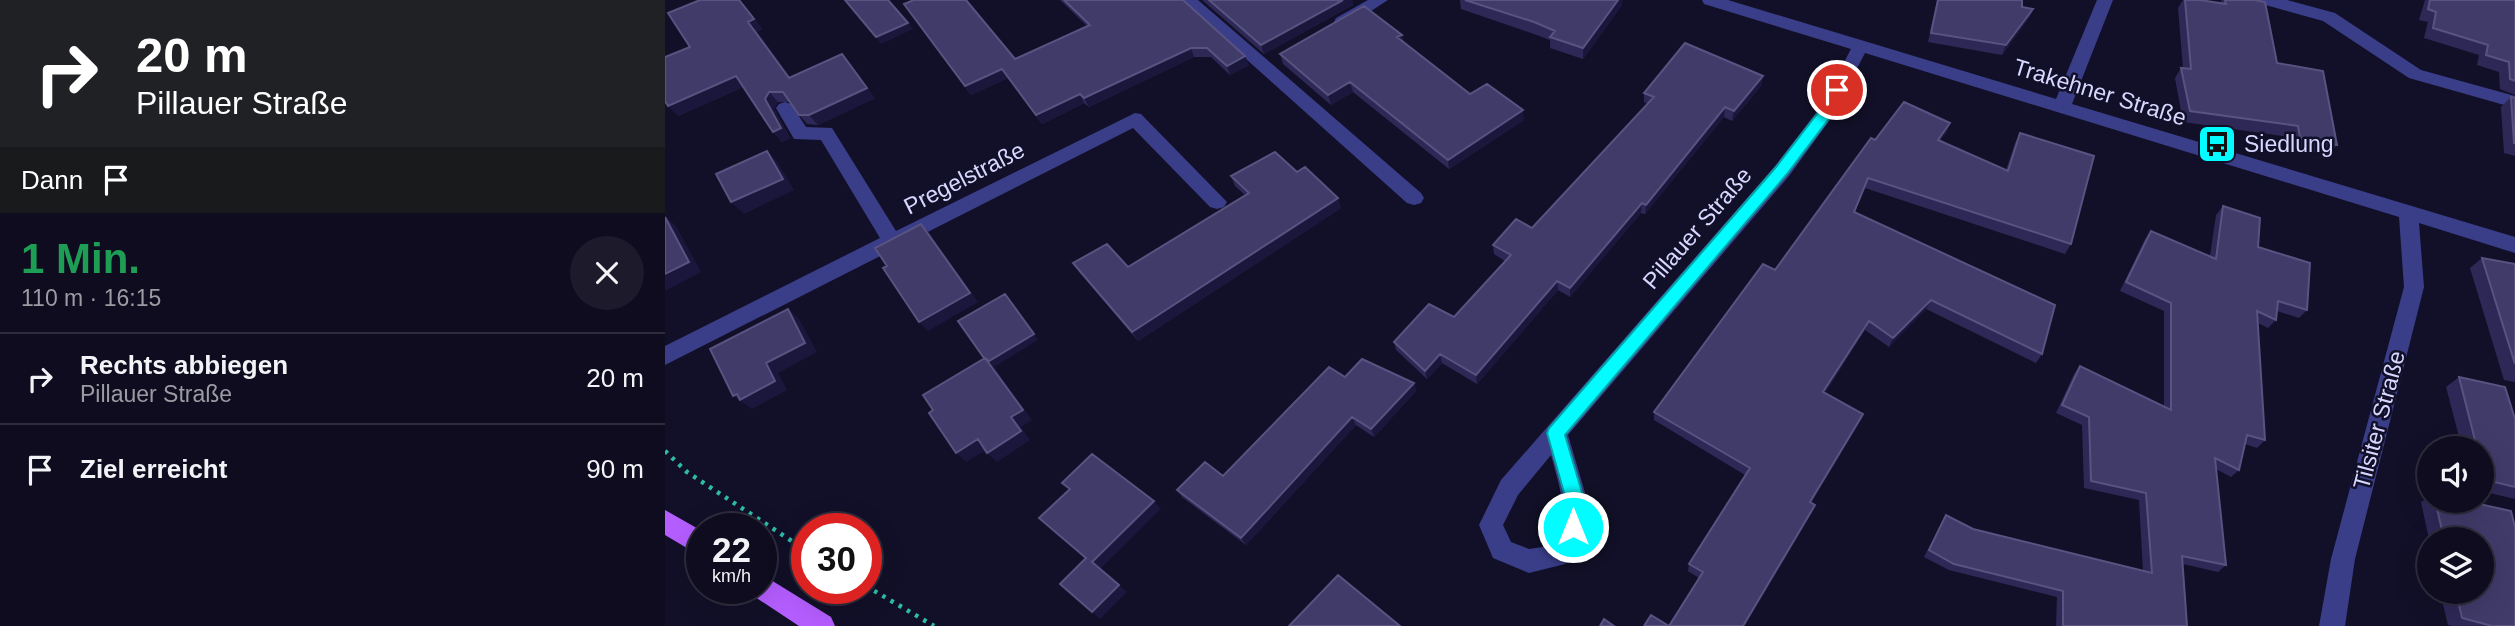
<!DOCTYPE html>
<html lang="de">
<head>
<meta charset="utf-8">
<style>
	body { margin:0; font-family:Arial,sans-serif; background:#1c1a2b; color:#f1f3f6; height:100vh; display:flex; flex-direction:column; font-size:26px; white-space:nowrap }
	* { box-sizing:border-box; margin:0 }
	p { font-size:23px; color:#9b9ba4 }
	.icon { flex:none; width:38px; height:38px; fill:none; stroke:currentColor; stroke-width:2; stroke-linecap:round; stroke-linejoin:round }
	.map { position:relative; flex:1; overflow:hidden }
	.details { display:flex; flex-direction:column; background:#0e0c1e; width:665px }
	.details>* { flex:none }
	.hud { background:#202124; color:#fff; overflow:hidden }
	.controls { position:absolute; left:1752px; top:436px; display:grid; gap:14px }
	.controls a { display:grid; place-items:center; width:77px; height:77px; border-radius:50%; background:#0e0c1e; box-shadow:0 7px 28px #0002,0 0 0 2px #2e2c3c; font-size:35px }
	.speed { position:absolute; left:21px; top:513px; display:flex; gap:14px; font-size:35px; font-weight:700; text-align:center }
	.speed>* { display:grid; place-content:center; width:91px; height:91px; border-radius:50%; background:#0e0c1e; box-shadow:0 7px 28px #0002,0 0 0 2px #2e2c3c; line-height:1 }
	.speed small { font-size:18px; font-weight:400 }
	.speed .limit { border:10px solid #d22; background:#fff; color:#111 }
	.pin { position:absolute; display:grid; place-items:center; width:60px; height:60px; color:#fff; margin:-30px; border:4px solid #fff; border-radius:50%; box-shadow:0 2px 7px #0007 }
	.me { position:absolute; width:77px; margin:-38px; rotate:0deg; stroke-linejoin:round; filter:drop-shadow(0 0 5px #0008) }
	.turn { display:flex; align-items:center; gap:24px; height:147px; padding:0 21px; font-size:32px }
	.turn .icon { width:91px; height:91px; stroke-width:2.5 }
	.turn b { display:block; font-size:49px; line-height:60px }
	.then { display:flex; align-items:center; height:66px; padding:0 21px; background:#0003; gap:14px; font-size:26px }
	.round { display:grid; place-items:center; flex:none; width:74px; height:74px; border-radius:37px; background:#1c1a2b }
	.overview { display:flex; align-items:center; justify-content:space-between; height:119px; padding:0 21px }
	h1 { font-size:42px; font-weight:800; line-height:52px; color:#1e9e55 }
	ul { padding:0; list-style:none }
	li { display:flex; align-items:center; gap:21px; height:91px; padding:0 21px; border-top:2px solid #2e2c3c }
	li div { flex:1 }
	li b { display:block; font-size:26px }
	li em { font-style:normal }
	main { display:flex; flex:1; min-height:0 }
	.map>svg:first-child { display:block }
</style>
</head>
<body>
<main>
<section class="details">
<div class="hud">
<div class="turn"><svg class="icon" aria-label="right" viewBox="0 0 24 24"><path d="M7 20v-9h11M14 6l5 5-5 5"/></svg><div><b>20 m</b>Pillauer Straße</div></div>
<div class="then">Dann<svg class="icon" aria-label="arrive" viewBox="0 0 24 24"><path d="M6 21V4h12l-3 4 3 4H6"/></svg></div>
</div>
<div class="overview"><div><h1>1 Min.</h1><p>110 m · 16:15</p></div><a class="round"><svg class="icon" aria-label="close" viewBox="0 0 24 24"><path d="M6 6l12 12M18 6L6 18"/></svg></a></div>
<ul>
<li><svg class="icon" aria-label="right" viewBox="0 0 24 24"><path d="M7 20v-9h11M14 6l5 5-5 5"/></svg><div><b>Rechts abbiegen</b><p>Pillauer Straße</p></div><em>20 m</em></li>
<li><svg class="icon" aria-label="arrive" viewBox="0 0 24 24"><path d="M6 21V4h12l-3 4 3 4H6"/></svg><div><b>Ziel erreicht</b></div><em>90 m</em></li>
</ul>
</section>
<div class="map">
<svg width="1850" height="626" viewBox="0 0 1850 626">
	<rect width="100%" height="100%" fill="#121028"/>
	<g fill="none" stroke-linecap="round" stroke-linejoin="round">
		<path stroke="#2ebca7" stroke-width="4.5" stroke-dasharray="3.5 6" stroke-linecap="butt" d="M0,451L22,472L142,551
			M201,586L269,626"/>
		<path fill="#3a3e88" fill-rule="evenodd" d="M515,0H533L756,193L759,198L756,203L749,205L742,203Z
			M703,0H723L683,26H671L669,22L671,18Z
			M1037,0H1063L1391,99L1432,0H1448L1407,104L1850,237V253L1754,223L1759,287L1690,559L1680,626H1654L1666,559L1739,287L1734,217L1200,53L1167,117L1124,176L903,435L921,496L920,527L900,564L864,573L828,558L814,525L836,480L1110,166L1154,109L1186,49L1039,4ZM886,455C896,493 905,510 884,546L864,549L846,542L838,525L853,495Z
			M1595,0H1622L1670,13L1756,70L1850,96V108L1744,78L1658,21L1597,4Z
			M120,102L126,104L141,127L167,128L231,231L470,113L476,114L562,202L559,207L552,209L545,207L468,128L0,365V346L215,238L156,140L129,139L111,108L114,104Z"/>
		<path fill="#b55eff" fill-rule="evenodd" d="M0,510L37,531V557L0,535Z
			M96,574L166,617L170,626H134L87,595L84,588H96Z"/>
	</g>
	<path fill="#2e2857" d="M35,0H75L97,29L92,32L125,77L210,98L153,125L142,124L134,115L125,102H113L109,109L125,138L117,142L108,132L78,87L13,116L25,47Z
		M395,0H518L584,65L565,75L546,57H529L424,107L419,103L377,124L343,78L306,95L239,4L350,59L422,26Z
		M537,0H687L688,5L599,54Z
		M795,0H957V5L918,59L885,48V40L869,34L796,9Z
		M1272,0H1357V7L1368,9L1364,18L1337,55L1263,42Z
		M1518,0H1535L1555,3L1557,0H1589L1612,63L1672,145L1663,155L1627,149L1625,137L1518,122L1510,78L1516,68H1518L1513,8Z
		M1760,0H1850V95L1835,89L1834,72L1812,65L1814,55L1759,38L1763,22L1754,20Z
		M737,35L739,43L805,94L859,120L784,169L688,92L666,105L618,64L615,54Z
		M1098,76L1096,86L1067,121L1059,117L980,214L976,213L905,297L893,290L812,384L777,363L762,379L731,350L729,342L789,317L840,261L829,254L828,245L867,228L983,104L979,102V93Z
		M1846,97L1850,98V156L1839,153L1836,107Z
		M1285,123L1281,133L1275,141L1341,170L1350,143L1355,133L1406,244L1400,254L1200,188L1190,212L1377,354L1371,363L1261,309L1224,347L1200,330L1160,393L1198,414L1194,423L1146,503L1150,505L1147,513L1004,626L1034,578L1023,571L1024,564L1080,475L989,420V412L1110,270L1210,140Z
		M632,172L676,208L473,341L414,272L408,263L463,267L580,195L570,186L566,176Z
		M1558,206L1593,247L1642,310L1634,318L1612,311L1611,320L1603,328L1593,323L1600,440L1592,448L1580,444L1574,470L1566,477L1551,469L1561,565L1553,572L1518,564L1522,626H1391L1392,597L1284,570L1259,557L1277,521L1281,515L1308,529L1478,571L1474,500L1419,488L1417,425L1391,413L1409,374L1415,366L1499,407V311L1455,291L1480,239L1486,231L1545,256L1551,215Z
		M1817,258L1850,264V382L1839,380L1805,268Z
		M680,377L749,383L751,391L709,437L691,425L581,545L517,497L512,490L558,476Z
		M1794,377L1850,419V499L1816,491V448H1797L1781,387Z
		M1764,497V500H1796L1846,511L1850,527V626H1788L1783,625L1775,592H1816V539H1764L1756,502Z"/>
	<path fill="#1b173c" d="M74,0L97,29L92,32L132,88L83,22Z
		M678,0H687L688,5L599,54L596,45Z
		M953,0H957V5L918,59V48Z
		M1368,9L1364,18L1337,55L1341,45Z
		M243,23L248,29L216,44L211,37Z
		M737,35L739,44L732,37Z
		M526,48L529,57L424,107L419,98Z
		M177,54L210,98L153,125L144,115Z
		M580,56L584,65L565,75L562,66Z
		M337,69L343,78L306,95L300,86Z
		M71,76L80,86L13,116L3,106Z
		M1098,76L1096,86L1067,121L1069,111Z
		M685,82L688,92L666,105L663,95Z
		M104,92L113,102L109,109L125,138L117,142L108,132L100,99Z
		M415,94L419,103L377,124L371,115Z
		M1060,107L1059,117L980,214L981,205Z
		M858,110L859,120L784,169L783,160Z
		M1285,123L1281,133L1269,150L1273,140Z
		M102,151L113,163L129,190L79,214L66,202Z
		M673,198L676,208L473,341L467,332Z
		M977,203L976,213L905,297V288Z
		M0,216L11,226L36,272L0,291Z
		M256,224L265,234L313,302L263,331L254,322Z
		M892,281L893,290L812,384L811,375Z
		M340,294L373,340L329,367L367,420L356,427L365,440L332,462L322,453V362Z
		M1266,300L1261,309L1224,347L1228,338Z
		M123,309L134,319L152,352L113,373L122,390L87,409L68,396L72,394L101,363Z
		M1204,321L1200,330L1155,401L1158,392Z
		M775,354L777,363L762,379L760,371Z
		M749,383L751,391L709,437L706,429Z
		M1198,414L1194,423L1142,510L1145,502Z
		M687,417L691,425L581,545L576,538Z
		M313,439L323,449L301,462L291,453Z
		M489,501L496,509L435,569L427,562Z
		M1150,505L1147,513L1080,626H1078Z
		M454,585L462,592L435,619L427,612Z"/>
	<path fill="#403b69" stroke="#585380" stroke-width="2" d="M35,0H74L89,19L83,22L124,78L177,54L202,88L144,115H134L118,92H104L100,99L116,128L108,132L71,76L3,106L0,101V57L25,47L3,13Z
		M180,0H223L243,23L211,37Z
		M249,0H301L350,59L425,25L399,0H518L580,56L562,66L542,48H526L419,98L415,94L371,115L337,69L300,86L239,4Z
		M544,0H678L596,45Z
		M800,0H953L918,48L885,37L890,31L869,22Z
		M1273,0H1357V7L1368,9L1341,45L1266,33Z
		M1520,0H1535L1561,4L1560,0H1589L1600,2L1612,63L1658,71L1672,145L1635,138L1633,126L1525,111L1516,68L1526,69Z
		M1765,0H1850V81L1845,79L1844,62L1821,55L1823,45L1768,28L1771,12L1763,9Z
		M699,6L737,35L732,37L805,94L822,84L858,110L783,160L685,82L663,95L615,54Z
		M1020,43L1098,76L1069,111L1060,107L981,205L977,203L905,288L892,281L811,375L775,354L760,371L729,342L764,304L789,317L846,255L828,245L851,219L867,228L989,97L979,93Z
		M1846,97L1850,98V143H1849Z
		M1239,102L1285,123L1273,140L1343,171L1355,133L1429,156L1406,244L1203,178L1189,212L1390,305L1377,354L1266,300L1228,338L1204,321L1158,392L1198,414L1145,502L1150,505L1078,626H979L986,615L1004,626L1038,572L1024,564L1085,468L989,412L1098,264L1110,270L1206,138L1210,140Z
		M102,151L118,179L66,202L51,174Z
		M610,152L632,172L640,167L673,198L467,332L408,263L442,244L463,267L584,193L566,176Z
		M1558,206L1595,218L1593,247L1645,263L1642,310L1613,301L1611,320L1592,311L1600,440L1582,435L1574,470L1550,458L1561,565L1517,556L1522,626H1398V591L1289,564L1264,550L1281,515L1308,529L1487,573L1481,493L1426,481L1424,417L1397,405L1415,366L1506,410V303L1461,282L1486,231L1551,259Z
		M0,217L24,262L0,274Z
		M256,224L305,293L254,322L218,268L222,266L210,248Z
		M1817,258L1850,264V364Z
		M340,294L369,334L324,361L320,358H319L293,321Z
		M123,309L140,343L101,363L110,381L75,400L72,394L68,396L45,349Z
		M320,358L358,410L346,417L356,431L322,453L313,439L291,453L264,413L268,410L258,395Z
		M697,359L749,383L706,429L687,417L576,538L512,490L540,462L558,476L664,367L680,377Z
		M1794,377L1840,387L1850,419V487L1821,480L1816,464V448H1812Z
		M427,454L489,501L427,562L454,585L427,612L395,584L421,558L374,518L405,489L397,483Z
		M1770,500H1796L1846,511L1850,527V626H1827L1797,618L1791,592H1816V539H1779Z
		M673,575L735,626H624Z
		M939,619L949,626H935Z"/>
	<path fill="#03fcff" stroke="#02a4a6" stroke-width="2" d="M1172,85L1179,90L1166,116L1122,174L900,435L918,496L915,533L908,536L902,533L899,527L900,496L882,433L884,428L1111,167L1155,110L1168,86Z"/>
	<defs>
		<symbol id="bus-square" viewBox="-11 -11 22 22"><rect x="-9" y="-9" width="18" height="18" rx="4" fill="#03fcff" stroke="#121028"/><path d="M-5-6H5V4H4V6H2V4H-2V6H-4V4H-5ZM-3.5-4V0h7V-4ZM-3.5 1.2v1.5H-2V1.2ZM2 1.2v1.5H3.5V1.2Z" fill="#111"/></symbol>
	</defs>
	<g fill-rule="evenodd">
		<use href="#bus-square" x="1530" y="122" width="44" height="44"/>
	</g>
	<g text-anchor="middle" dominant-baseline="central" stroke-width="5" stroke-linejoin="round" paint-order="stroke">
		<g font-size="23" fill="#d8d7ff" stroke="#121028">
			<text transform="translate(1435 92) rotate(17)">Trakehner Straße</text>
			<text transform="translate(299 178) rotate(-27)">Pregelstraße</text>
			<text transform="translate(1032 228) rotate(-49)">Pillauer Straße</text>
			<text transform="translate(1714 420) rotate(-75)">Tilsiter Straße</text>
		</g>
		<g font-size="23" fill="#d8d7ff" stroke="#121028" text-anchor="start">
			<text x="1579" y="144">Siedlung</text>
		</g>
	</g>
</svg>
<div class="controls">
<a><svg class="icon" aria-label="sound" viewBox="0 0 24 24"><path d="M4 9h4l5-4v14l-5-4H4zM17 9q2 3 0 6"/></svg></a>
<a><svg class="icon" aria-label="layers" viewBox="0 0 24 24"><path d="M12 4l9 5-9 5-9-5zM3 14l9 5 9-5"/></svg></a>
</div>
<div class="speed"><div>22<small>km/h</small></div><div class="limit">30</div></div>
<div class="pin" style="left:1172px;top:90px;background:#d93025"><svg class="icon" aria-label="arrive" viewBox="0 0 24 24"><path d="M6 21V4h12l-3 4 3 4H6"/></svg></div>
<svg class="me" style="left:908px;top:527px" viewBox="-20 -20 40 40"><circle r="17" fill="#03fcff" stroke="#fff" stroke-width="3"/><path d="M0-11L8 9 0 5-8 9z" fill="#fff"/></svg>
</div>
</main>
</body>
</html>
